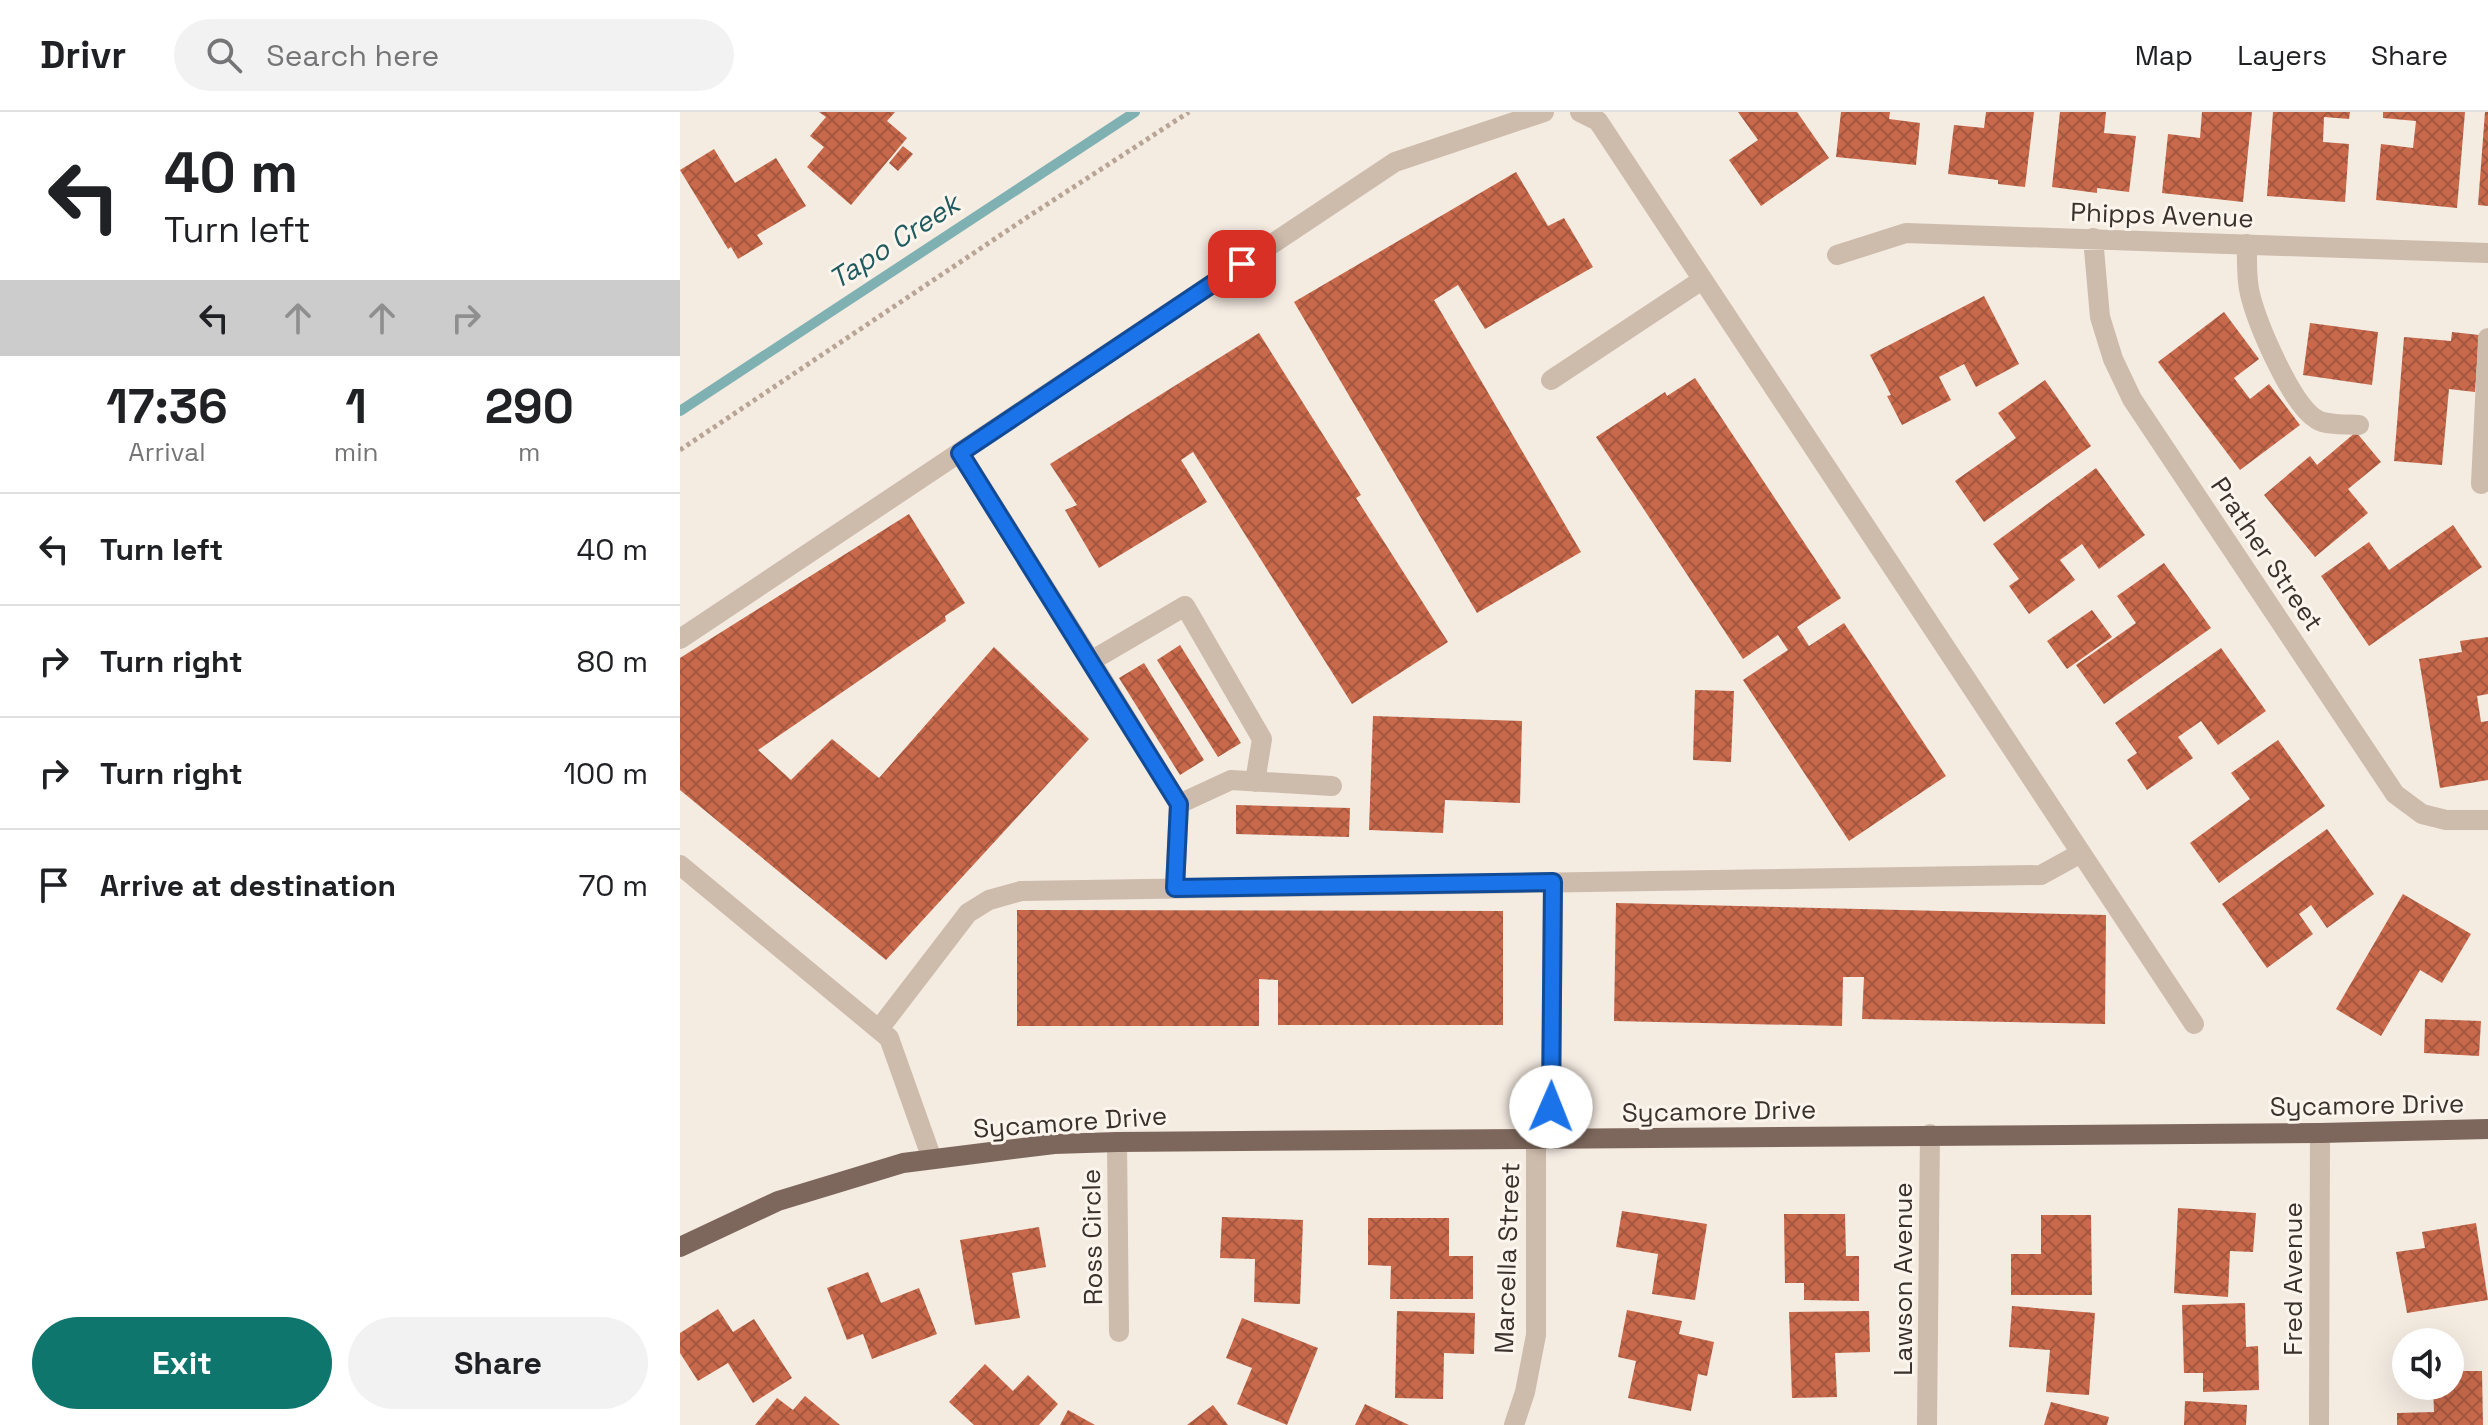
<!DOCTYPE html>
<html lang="en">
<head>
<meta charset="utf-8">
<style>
	body { margin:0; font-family:"Space Grotesk",sans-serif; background:#f2f2f2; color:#202124; height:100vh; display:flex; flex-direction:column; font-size:30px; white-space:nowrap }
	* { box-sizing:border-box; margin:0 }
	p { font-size:26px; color:#757577 }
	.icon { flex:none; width:44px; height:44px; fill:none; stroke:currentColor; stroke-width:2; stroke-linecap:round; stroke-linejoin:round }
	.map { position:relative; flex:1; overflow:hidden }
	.details { display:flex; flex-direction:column; background:#fff; width:680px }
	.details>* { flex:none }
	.top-card { background:#fff; color:#202124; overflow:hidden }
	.fabs { position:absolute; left:1712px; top:1216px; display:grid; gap:16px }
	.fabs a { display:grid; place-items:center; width:72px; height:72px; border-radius:50%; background:#fff; box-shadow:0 8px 32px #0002; font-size:40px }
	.pin { position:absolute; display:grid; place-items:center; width:68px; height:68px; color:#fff; margin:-34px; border-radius:16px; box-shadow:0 4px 12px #0006 }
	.me { position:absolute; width:88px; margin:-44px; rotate:1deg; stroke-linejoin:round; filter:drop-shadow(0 0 6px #0008) }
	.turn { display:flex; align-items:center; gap:28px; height:168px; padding:0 32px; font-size:36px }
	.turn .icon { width:104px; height:104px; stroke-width:2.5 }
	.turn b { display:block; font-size:56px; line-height:68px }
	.lanes { display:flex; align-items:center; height:76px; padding:0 32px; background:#0003; justify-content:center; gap:40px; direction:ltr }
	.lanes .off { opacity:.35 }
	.eta { display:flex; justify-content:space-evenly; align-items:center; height:136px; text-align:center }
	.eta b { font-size:48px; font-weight:700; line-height:56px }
	.action { display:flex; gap:16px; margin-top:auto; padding:16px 32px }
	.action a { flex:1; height:92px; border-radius:48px; background:#0f766e; color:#fff; font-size:32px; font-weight:700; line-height:92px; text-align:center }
	.action a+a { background:#f2f2f2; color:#202124 }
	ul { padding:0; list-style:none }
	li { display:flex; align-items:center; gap:24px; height:112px; padding:0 32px; border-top:2px solid #e0e0e0 }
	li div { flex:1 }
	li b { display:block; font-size:30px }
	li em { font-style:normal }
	header { display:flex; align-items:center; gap:48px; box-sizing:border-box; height:112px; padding:0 40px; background:#fff; border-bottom:2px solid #e0e0e0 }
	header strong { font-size:38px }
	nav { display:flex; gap:44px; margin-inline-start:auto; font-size:28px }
	.search { width:560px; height:72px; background:#f2f2f2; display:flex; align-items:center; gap:20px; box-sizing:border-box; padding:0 28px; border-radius:44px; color:#757577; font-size:30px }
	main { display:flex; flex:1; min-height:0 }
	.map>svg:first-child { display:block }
</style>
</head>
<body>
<header>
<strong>Drivr</strong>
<div class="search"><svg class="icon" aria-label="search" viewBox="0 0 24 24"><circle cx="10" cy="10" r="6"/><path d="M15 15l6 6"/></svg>Search here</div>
<nav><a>Map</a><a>Layers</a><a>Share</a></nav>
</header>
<main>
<section class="details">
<div class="top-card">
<div class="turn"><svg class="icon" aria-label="left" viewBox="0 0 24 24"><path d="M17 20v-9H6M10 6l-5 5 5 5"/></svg><div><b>40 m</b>Turn left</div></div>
<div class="lanes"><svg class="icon" aria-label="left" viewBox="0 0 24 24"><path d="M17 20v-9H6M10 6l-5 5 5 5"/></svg><svg class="icon off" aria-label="ahead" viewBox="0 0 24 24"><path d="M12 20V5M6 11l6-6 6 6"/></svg><svg class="icon off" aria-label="ahead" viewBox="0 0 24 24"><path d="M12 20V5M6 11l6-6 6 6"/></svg><svg class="icon off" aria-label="right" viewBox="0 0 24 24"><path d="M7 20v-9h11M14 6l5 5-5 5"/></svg></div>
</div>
<div class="eta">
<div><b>17:36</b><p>Arrival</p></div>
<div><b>1</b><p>min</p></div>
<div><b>290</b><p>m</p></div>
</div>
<ul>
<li><svg class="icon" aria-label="left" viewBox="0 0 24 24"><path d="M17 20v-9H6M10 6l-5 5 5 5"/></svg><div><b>Turn left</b></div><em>40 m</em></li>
<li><svg class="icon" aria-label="right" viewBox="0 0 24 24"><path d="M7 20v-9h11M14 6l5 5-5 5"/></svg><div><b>Turn right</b></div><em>80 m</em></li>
<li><svg class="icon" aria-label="right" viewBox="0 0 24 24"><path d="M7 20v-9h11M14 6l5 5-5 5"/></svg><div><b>Turn right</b></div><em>100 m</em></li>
<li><svg class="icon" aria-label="arrive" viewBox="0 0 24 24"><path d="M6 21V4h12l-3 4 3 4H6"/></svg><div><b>Arrive at destination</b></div><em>70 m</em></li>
</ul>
<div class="action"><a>Exit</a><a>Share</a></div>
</section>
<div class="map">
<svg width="1808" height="1313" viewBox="0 0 1808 1313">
	<defs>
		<pattern id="building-cross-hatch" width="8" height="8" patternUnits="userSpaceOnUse" patternTransform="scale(2)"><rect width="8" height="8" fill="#c8694b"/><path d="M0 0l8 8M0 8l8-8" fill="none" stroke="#a4573f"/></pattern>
	</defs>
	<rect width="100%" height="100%" fill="#f4ebe1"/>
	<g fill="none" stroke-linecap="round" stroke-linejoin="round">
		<path stroke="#7fb0b2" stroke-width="10" d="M0,299L455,0"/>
	</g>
	<path fill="url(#building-cross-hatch)" d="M139,0H215L207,9L227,26L171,93L127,55L144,35L130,24L146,5Z
		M1058,0H1117L1149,46L1081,94L1049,48L1078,28Z
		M1161,0H1210L1209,7L1240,11L1236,53L1156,45Z
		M1306,0H1354L1345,75L1318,72V68L1268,62L1274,13L1304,16Z
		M1380,0H1426L1424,21L1456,24L1449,80L1417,76V81L1372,75Z
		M1522,0H1572L1563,90L1482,81L1488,22L1520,26Z
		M1593,0H1670L1669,7L1644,5L1643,30L1669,32L1665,90L1587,84Z
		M1703,0H1785L1777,96L1696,88L1701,32L1733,36L1736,9L1703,6Z
		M1805,0H1808V94L1798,93Z
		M223,34L233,42L218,59L209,51Z
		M34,37L55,71L96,46L126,94L77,123L83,132L58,147L51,135L48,137L0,58Z
		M836,60L868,114L884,106L913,155L805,217L778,173L754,188L901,440L797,501L614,190Z
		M1304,184L1339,252L1296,275L1284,252L1259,265L1271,288L1222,313L1207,284L1211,283L1190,243Z
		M1544,200L1579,247L1554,266L1570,287L1589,272L1620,313L1560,358L1478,250Z
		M1630,211L1698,220L1692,273L1623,263Z
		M1772,220L1799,223L1795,280L1769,277L1762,353L1714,349L1724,225L1771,229Z
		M579,221L681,383L676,386L768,530L672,592L513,340L501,348L527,390L419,456L385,398L397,393L370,352Z
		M1015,266L1161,486L1117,515L1129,534L1164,511L1266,664L1169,729L1063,568L1108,538L1098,523L1063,547L916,325L985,280L987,284Z
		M1365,268L1411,334L1304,410L1275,369L1336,326L1318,301Z
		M1676,320L1701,350L1668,377L1688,401L1635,445L1584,383L1630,344L1637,353Z
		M1416,356L1465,423L1419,457L1402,432L1380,448L1395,468L1349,502L1329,474L1339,467L1313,432Z
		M229,402L285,491L265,504L266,509L78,638L111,668L152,627L199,666L314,535L409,627L206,848L0,678V546Z
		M1773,413L1802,455L1689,534L1641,464L1689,430L1709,458Z
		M1484,451L1531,516L1424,592L1396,553L1456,511L1437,484Z
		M1412,498L1432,525L1387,557L1367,529Z
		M1808,525V582L1797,584L1801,610L1808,609V668L1760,676L1739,547L1782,540L1780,529Z
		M500,533L561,631L538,645L477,548Z
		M1541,536L1586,599L1538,633L1521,609L1498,625L1513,646L1467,678L1447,648L1457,641L1435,611Z
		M464,551L524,648L500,663L439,566Z
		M1015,578L1054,579L1051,650L1013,648Z
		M693,604L842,609L840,691L765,688L763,721L689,718Z
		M1598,628L1645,694L1539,771L1510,731L1570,687L1551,661Z
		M556,693L670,696L669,725L556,722Z
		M1647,717L1694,782L1647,816L1631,793L1619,802L1633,822L1587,856L1542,792Z
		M1723,782L1791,822L1762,871L1740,858L1701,924L1656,897Z
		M936,791L1426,803L1425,912L1182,907L1184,865H1163L1162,914L934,909Z
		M337,798L823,799V913H598V868L579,867V914H337Z
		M1745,907L1801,909L1799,944L1744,941Z
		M1498,1096L1576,1101L1573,1140L1550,1139L1548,1185L1494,1181Z
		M942,1099L1027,1112L1015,1188L972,1182L978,1142L936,1135Z
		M1104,1102H1165L1166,1144H1179V1189L1124,1188V1171H1105Z
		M1361,1103H1411L1412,1183H1331V1142H1361Z
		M542,1105L623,1108L620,1192L574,1190L575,1147L540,1146Z
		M688,1106H769V1144H793V1187H710L711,1154L688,1153Z
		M1796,1111L1808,1188L1727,1201L1716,1140L1745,1136L1742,1120Z
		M359,1115L366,1155L332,1161L340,1206L295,1213L280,1128Z
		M188,1160L201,1191L239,1176L257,1222L192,1247L183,1222L167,1228L147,1176Z
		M1565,1191L1566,1235L1578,1234L1579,1278L1523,1280V1261H1504L1502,1193Z
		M1332,1194L1415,1201L1409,1283L1366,1280L1370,1238L1329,1235Z
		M38,1197L53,1220L74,1207L112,1266L73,1291L48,1251L18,1269L0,1241V1221Z
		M947,1198L1002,1209L999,1222L1034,1230L1027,1264L1018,1262L1011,1299L948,1286L956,1249L938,1245Z
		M717,1199L795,1201L794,1242L764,1241L763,1287L715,1286Z
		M1189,1199L1190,1240L1155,1241L1157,1285L1112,1286L1109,1200Z
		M562,1206L638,1236L607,1313L557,1292L572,1256L546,1246Z
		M305,1252L333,1279L348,1263L378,1292L359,1313H294L269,1290Z
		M1770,1259H1802L1803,1313H1717V1301L1754,1300L1753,1274H1770Z
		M125,1284L160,1313H75L97,1286L113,1298Z
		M1505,1289L1567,1293L1566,1313H1504Z
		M1371,1290L1429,1305L1427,1313H1364Z
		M685,1292L729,1313H675Z
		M533,1293L548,1313H507Z
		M388,1298L415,1313H380Z"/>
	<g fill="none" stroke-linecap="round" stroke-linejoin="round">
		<path stroke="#b9a596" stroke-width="5" stroke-dasharray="4 4" stroke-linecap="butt" d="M0,338L346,106L509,0"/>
		<path stroke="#cdbbac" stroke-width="20" d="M900,0L918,9L1514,912
			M1413,126L1420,205L1433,247L1452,287L1715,682L1742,702L1766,708H1808
			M1567,132C1567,148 1566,166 1570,182C1577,211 1611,292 1636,307C1647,314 1666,312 1679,313
			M1157,143L1226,121L1808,141
			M871,268L1022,168
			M280,341L411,549
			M1801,372L1808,226
			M0,527L715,50L864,0
			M499,692L411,549L505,494L582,627L575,670
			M0,753L209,926L252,1047
			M495,776L499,692L551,668L652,674
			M199,917L288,801L309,788L341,779L1361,763L1401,741
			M437,1030L439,1220
			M834,1313L845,1280L856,1223V1025L871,995L873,770
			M1247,1313L1250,1022
			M1639,1313L1640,1021"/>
		<path stroke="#7d675c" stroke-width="20" d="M0,1135L98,1089L223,1051L374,1032L437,1030L1640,1021L1808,1017"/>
	</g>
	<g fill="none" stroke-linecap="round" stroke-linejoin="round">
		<defs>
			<path id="route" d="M562,152L280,341L499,692L495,776L873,770L871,995"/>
		</defs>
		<use href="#route" stroke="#114b97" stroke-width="20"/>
		<use href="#route" stroke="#1a73e8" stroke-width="14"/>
	</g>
	<g text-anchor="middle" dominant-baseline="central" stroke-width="6" stroke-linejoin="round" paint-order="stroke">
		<g font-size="26" fill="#3b302b" stroke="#fbf5ee">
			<text transform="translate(1482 103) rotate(2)">Phipps Avenue</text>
			<text transform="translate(1587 442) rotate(56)">Prather Street</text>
			<text transform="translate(1687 993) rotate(-1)">Sycamore Drive</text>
			<text transform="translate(1039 999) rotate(-1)">Sycamore Drive</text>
			<text transform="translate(390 1010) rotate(-4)">Sycamore Drive</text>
			<text transform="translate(412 1125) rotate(-91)">Ross Circle</text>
			<text transform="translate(827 1146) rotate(-88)">Marcella Street</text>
			<text transform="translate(1223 1167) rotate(-90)">Lawson Avenue</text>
			<text transform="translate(1613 1167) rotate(-90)">Fred Avenue</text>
		</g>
		<g font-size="28" font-style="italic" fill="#1f5a5e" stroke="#fbf5ee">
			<text transform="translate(214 129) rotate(-33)">Tapo Creek</text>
		</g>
	</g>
</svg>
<div class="fabs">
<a><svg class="icon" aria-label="sound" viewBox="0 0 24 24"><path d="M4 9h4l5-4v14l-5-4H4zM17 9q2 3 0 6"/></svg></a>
</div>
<div class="pin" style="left:562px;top:152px;background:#d93025"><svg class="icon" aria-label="arrive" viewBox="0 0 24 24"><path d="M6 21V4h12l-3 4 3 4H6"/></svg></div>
<svg class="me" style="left:871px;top:995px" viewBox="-20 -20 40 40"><circle r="19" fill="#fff"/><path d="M0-13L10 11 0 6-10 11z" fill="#1a73e8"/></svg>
</div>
</main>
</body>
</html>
